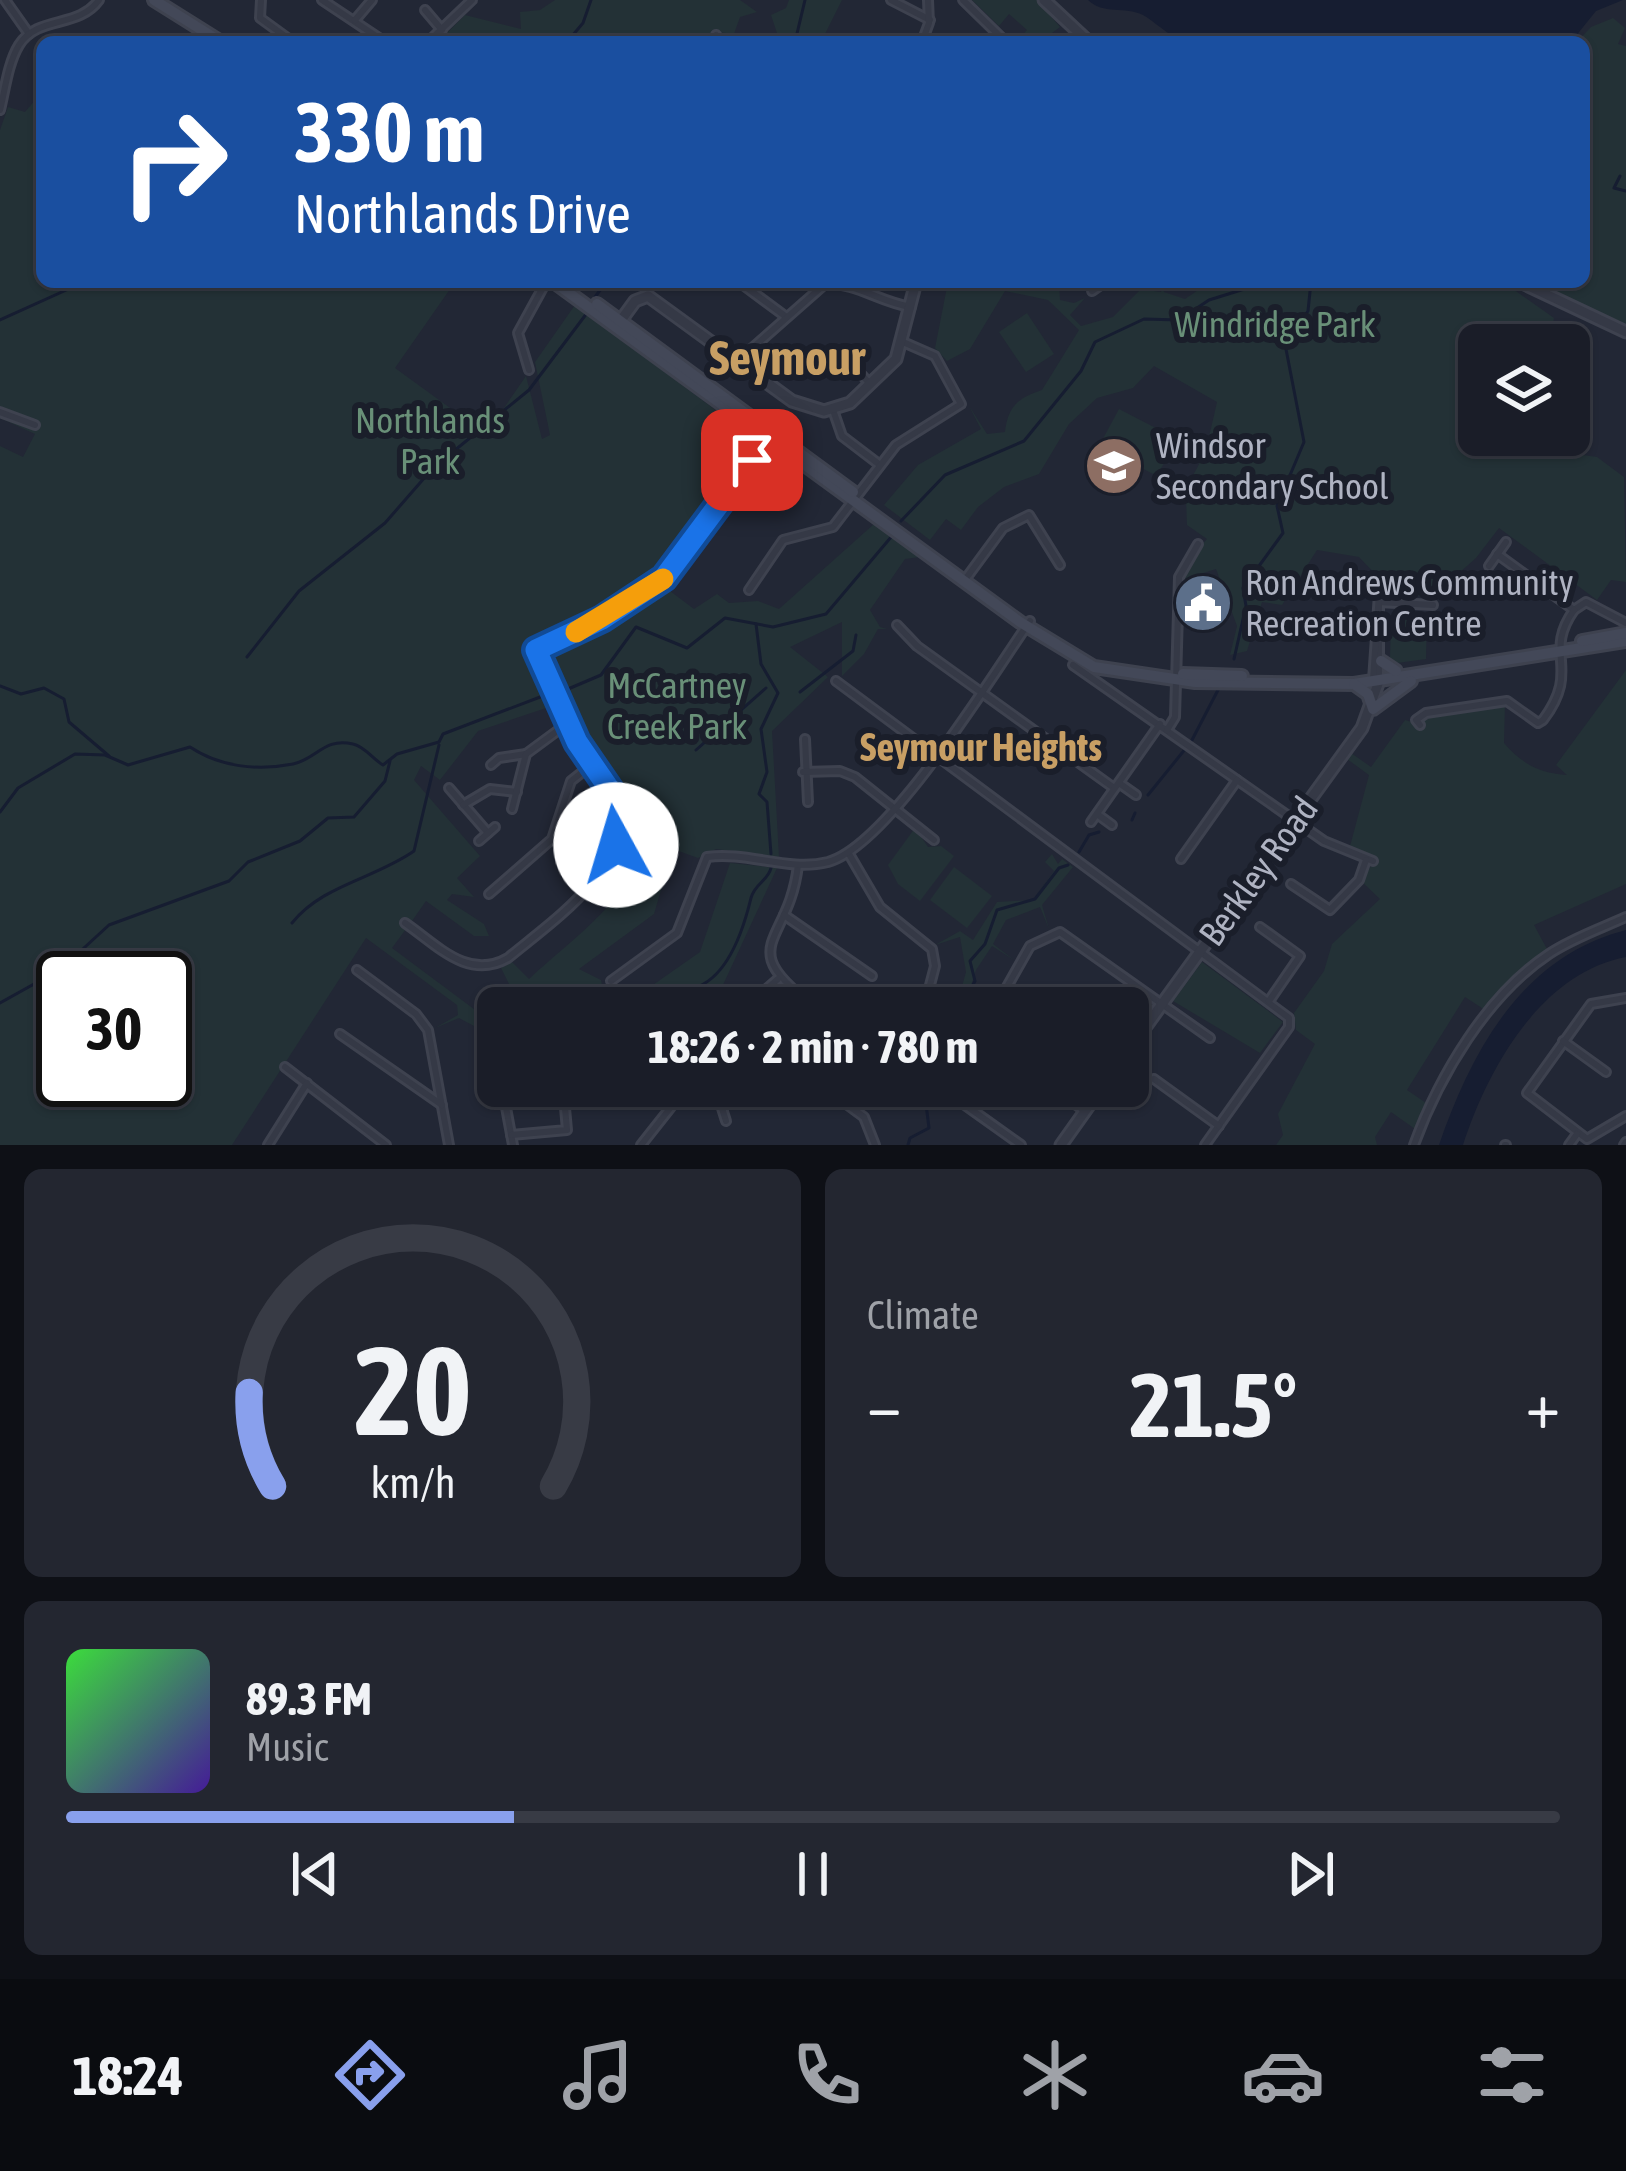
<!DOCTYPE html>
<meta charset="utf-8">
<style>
body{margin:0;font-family:"Asap Condensed",sans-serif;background:#232630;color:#f1f3f6;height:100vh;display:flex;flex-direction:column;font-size:45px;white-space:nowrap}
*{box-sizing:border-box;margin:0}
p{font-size:39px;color:#9fa2a8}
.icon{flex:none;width:66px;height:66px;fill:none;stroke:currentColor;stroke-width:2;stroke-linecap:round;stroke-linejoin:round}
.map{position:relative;height:1145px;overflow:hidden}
.details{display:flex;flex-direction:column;gap:24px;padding:24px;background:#0e1016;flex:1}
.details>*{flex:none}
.guide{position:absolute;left:36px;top:36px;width:1554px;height:252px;border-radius:18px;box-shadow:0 3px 9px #0004,0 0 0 3px #383b45;background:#1a4fa0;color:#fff;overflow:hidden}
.controls{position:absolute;left:1458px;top:324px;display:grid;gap:24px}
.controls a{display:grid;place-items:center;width:132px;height:132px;border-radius:18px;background:#1a1d28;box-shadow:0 3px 9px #0004,0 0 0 3px #383b45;font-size:60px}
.speed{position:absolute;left:36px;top:951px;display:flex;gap:24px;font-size:60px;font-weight:700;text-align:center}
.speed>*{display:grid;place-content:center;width:156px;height:156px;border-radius:50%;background:#1a1d28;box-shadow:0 3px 9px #0004,0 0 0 3px #383b45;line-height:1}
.speed .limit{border:6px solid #111;border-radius:18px;background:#fff;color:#111}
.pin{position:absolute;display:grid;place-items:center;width:102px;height:102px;color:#fff;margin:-51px;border-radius:24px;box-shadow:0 6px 18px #0006}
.me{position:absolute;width:132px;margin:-66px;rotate:354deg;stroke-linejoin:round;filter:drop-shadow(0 0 9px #0008)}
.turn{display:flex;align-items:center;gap:42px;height:252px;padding:0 60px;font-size:54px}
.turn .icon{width:156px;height:156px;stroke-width:2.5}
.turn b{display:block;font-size:84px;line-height:102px}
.big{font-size:90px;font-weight:700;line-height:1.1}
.details .widget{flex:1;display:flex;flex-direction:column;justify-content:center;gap:18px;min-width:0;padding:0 42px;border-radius:18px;background:#232630}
.details .dial{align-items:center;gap:0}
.dial svg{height:312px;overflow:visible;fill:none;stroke:#383b45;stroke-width:7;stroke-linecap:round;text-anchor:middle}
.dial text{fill:#f1f3f6;stroke:none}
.song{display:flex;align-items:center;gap:36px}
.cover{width:144px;height:144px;border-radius:18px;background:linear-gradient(135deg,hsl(120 70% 55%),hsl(260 70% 35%))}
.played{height:12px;border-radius:6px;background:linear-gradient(90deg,#89a0ed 30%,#383b45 30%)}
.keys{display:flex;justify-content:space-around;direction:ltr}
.heat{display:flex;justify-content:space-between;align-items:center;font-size:66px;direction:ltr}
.details .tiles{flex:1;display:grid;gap:24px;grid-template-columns:1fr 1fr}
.widget:last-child{grid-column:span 2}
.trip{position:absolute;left:477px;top:987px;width:672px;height:120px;border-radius:18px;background:#1a1d28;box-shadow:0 3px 9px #0004,0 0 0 3px #383b45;font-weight:700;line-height:120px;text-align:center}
.menu{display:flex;height:192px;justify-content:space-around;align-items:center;background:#0a0c10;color:#9fa2a8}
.menu .icon{width:84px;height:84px}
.menu .selected{color:#89a0ed}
.menu b{font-size:54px;color:#f1f3f6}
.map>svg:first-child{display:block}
</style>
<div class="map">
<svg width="1626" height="1145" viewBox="0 0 1626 1145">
<rect width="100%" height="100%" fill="#222735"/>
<!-- green -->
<g fill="#233136" fill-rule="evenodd">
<path d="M555 0H740L757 12 740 17 734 34 717 32 714 42H438L465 15 521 29 520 12 540 10Z"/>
<path d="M789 0H842L821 42H780L771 15 786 8Z"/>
<path d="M972 0H1037L1060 27 1040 42H1016L1027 30 1009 14 999 26Z"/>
<path d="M1613 18 1625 28 1618 44 1626 46V324L1531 282H1584V42H1577L1591 27Z"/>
<path d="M42 92V282H455L395 368 486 434 526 376 542 439 550 435 535 362 575 305 749 435 740 447 742 455 662 573 526 649 555 705 478 731 440 780 421 766 414 780 480 856 457 878 474 897 452 894 447 900 484 924 489 936H474L426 901 412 921 400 922 406 929 392 948 490 1021 487 1033 459 1018 435 1028 458 1015 457 1005 366 938 232 1145H0V446L23 457 35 434 0 418V130L8 107 25 112ZM63 978H165V1080H63Z"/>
<path d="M948 282H1059L1060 300 1074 303 1085 298 1070 315 1081 326 1113 317 1141 289 1161 292 1162 282 1164 292 1185 299 1210 282H1503L1554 318 1550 342 1557 345H1479V435H1544L1569 453 1597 457 1624 477 1626 582 1611 580 1597 600 1499 528 1476 558 1433 596H1396L1359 557 1317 550 1282 605 1262 602 1247 651 1230 655 1237 626 1216 569 1185 579 1186 562 1207 539 1187 525 1186 500 1177 495C1204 469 1209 437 1217 402L1154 366 1133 388 1097 398 1069 424 1039 474 1004 487 978 507 961 530 946 519 930 540 884 505 918 465 981 429 969 406 987 434 1005 432C1008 406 1018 398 1042 390L1079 330 1048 300 1005 291 970 349 947 361 935 348Z"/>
<path d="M1027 313 1054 354 1026 372 999 332Z"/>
<path d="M1119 409 1177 439 1157 476 1099 446Z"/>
<path d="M874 524 920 557 905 559 870 610 880 627 887 629H878L864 654 842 676V622L790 647 828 677 772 731 779 857 716 849 698 858 673 849 654 914 579 969 601 980 607 1008H575L559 1001 513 1008 517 1000 501 968 512 962 529 979C580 932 632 900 648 830 620 806 551 690 545 650L662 585 694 609 717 594 729 603 758 601 779 609Z"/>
<path d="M1401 609 1427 614 1426 659 1397 663 1390 659 1391 619Z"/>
<path d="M1626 649V884L1534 925 1547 949 1506 983 1485 1010 1465 997 1407 1090 1426 1103 1415 1129 1391 1112 1375 1137 1377 1145H1276L1283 1135 1278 1114 1315 1044 1296 1030 1294 1013 1324 971 1332 944 1380 899 1361 881 1373 863 1349 850 1369 775 1347 759 1351 753 1371 767 1405 720 1418 724 1426 715 1505 704 1504 743C1522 764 1539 773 1567 775L1556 765 1626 670Z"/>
<path d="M915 828 928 847 941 846 954 856 920 901 898 884 888 865Z"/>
<path d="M1052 854 1058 864 1062 859 1073 867 1042 905 1049 929 1040 907 1006 920 993 944 1014 960 992 946 976 970 964 1008H956L966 972 960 937 935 945 960 931 973 940 997 902 1033 900 1054 871 1045 862Z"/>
<path d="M730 863 777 868 722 987 649 1008H620L700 952Z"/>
<path d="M954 867 992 896 967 928 930 900Z"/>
<path d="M1202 962 1283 1022 1260 1053 1173 1001Z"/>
</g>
<!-- water -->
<g fill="#161d31">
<path d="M1088 0H1623L1596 11 1571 42H1182C1169 35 1152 20 1143 15 1125 6 1103 15 1088 0Z"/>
<path d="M1626 930V957C1541 973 1488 1068 1463 1145H1439C1470 1055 1520 957 1626 930Z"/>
</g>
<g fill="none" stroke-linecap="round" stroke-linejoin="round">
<!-- stream -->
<g stroke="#161d31" stroke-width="3">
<path d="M491 42H512"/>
<path d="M567 42 583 23 591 0"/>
<path d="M795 42 805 0"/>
<path d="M1620 176 1614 188 1626 191"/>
<path d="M122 282H128"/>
<path d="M595 297 606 282"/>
<path d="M0 320 84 282"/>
<path d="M901 521 945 475 1024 441 1081 371 1095 342 1144 319 1179 320 1209 300 1267 282"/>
<path d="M756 624 761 664 778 693 761 729 767 772 759 794 767 802 771 854"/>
<path d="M247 657 299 591 385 523 433 468 529 390 587 313"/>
<path d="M1234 659 1246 606 1243 588 1283 533 1277 506 1304 442 1285 344 1308 311 1311 282"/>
<path d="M0 686 21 694 44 688 64 699 69 722 109 756"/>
<path d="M561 692 601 675 636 627 687 648 725 618 773 627 826 614 892 536"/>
<path d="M800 692 853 651 856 635"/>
<path d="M1192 740 1218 690"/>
<path d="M696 750 766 688"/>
<path d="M1148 795 1186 748"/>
<path d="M0 812 18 788 75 754 105 755 128 765 190 747C220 767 257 771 293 764 317 759 324 737 353 744 364 746 373 759 383 765L397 754 439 742 443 734 548 694"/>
<path d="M1132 820 1135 813"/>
<path d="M1079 852 1089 835 1099 832"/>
<path d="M292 923C322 885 374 879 414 851L439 745"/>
<path d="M0 1003 61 969 109 925 229 881 248 862 300 841 328 818 354 817 385 781 390 761"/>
<path d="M644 1008C661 996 675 993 694 988 728 978 744 927 751 898 755 883 768 881 771 868"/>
<path d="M960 1008 975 981 970 961 985 944 997 910 1035 899 1059 868 1068 865"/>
<path d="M908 1145 910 1138 929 1128 926 1104 946 1094 947 1086"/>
</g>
<!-- minor casing -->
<g stroke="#3e424f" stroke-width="12">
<g id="minor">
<path d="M5 0 29 34"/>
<path d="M261 0 260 18 293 42"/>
<path d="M322 0 385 42"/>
<path d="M891 0 930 20"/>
<path d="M963 0 1006 42"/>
<path d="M425 10 442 30"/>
<path d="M355 20 372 0"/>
<path d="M716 35 721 42"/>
<path d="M428 42 472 0"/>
<path d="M731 42 733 41"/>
<path d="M922 42 929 23 928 0"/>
<path d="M0 110C5 90 8 63 19 45 38 15 78 29 99 0"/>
<path d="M739 282 785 316"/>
<path d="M1092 291 1105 282"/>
<path d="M840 351 870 384"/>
<path d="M740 359 825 284C856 282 879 302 911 307"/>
<path d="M529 370 518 333 546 282"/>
<path d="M833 410 842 436 880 465"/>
<path d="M0 412 35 425"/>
<path d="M1497 554 1574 610 1586 602 1626 623"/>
<path d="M1489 566 1506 542"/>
<path d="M964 581 1003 528 1029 515 1060 565"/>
<path d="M749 590 783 540 833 527 896 445 961 404 935 356 903 342"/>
<path d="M1379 602V681"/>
<path d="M1379 602 1433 605"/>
<path d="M897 625 917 646 1114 788"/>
<path d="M1073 665 1324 841 1373 861"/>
<path d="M1373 680 1379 594"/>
<path d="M836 681 1289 1018V1027L1205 1145"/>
<path d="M1420 725 1416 720 1426 713 1507 701 1538 723 1543 720C1582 668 1542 655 1574 610"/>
<path d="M1167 730 1175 717 1179 577 1198 544"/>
<path d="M805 739 808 802"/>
<path d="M491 765 499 758 526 754"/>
<path d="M803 772 840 771 855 777 934 840"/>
<path d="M1119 783 1136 795"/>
<path d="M449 788 488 833"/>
<path d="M463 805 490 789 517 792"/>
<path d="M512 809 526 754 568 723"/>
<path d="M1097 814 1112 825"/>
<path d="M1091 822 1160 724"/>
<path d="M479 841 495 827"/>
<path d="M849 854 880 907 932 949 935 966 924 1008"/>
<path d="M1181 859 1237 780"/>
<path d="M798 865C789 946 731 944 816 1008"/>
<path d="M1291 884 1330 910 1359 880 1366 860"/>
<path d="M489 894 552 839 571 781 590 766"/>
<path d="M784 915 872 976"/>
<path d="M405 923C437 945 468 981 508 958 555 919 625 873 621 806L577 743 536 650 602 619 664 578 740 470 773 442"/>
<path d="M1260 927 1300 956 1269 1001"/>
<path d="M357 970 416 1014 428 1030 449 1145"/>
<path d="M611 981 677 933 707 857C747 851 788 872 828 862 889 845 991 677 1030 621"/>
<path d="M1626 998 1591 1004 1527 1093 1587 1139 1626 1116"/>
<path d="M745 1008 778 979"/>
<path d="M995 1008 1030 946 1060 932 1210 1038"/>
<path d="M496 1028 498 1063"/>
<path d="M340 1034 442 1105"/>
<path d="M1563 1041 1606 1072"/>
<path d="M285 1067 386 1145"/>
<path d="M1154 1079 1219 1126"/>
<path d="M502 1086 513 1145"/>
<path d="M715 1086 726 1121"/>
<path d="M822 1086 864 1117 875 1145"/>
<path d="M1050 1086 1085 1111"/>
<path d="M564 1091 593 1086"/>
<path d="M965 1105 1021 1145"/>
<path d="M511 1135 567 1130 563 1086"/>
<path d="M268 1145 307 1083"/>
<path d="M641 1145 675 1102 705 1086"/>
<path d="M1414 1145C1439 1076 1487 995 1549 954 1573 938 1600 929 1626 917"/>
<path d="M1505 1145H1506"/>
<path d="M1569 1145 1577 1134"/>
<path d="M1624 1145 1626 1142"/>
</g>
</g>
<!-- tertiary casing -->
<g stroke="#3e424f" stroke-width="15">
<g id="tertiary">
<path d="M1044 0 1089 42"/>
<path d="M1520 282 1626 332"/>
<path d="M619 323 635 301 648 296 792 401 824 411 850 403 896 359 916 282"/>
<path d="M1128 1051 1362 728 1379 681"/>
<path d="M1061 1145 1103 1086"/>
</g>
</g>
<!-- secondary casing -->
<g stroke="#3e424f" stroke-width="16">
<g id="secondary">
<path d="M154 0 221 42"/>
<path d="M554 282 1020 622 1094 667 1195 682 1354 684 1626 641"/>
<path d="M597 304 853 492"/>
<path d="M763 455 790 458"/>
<path d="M1582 641 1626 633"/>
<path d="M1381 661 1396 671"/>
<path d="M1183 674 1242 676"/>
<path d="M1354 684 1368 694 1373 709 1411 681"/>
</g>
</g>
<!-- minor -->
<use href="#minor" stroke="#353946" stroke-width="6"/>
<!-- tertiary -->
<use href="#tertiary" stroke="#353946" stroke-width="9"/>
<!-- secondary -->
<use href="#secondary" stroke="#434858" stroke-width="10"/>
</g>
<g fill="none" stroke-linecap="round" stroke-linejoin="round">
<!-- route casing -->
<g stroke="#114b97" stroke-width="30">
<path id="route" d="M616 845 621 806 577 742 536 650 602 619 664 578 752 460"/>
</g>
<!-- route -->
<use href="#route" stroke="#1a73e8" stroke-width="21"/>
<!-- slow -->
<path stroke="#f59e0b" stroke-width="21" d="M576 632 663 579"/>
</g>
<!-- icons -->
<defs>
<g id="school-disc" transform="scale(3)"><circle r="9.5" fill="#8d6e63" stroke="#1a1e2a"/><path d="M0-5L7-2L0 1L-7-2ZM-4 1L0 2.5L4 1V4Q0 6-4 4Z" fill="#fff"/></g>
<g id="civic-disc" transform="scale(3)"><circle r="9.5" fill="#5c6f8a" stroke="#1a1e2a"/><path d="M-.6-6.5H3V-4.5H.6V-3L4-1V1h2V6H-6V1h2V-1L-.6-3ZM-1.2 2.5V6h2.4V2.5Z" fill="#fff"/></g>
</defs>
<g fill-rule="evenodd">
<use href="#school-disc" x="1114" y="466"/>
<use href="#civic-disc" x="1203" y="603"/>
</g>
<g text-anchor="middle" stroke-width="12" stroke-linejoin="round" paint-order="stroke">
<!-- park labels -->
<g font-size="36" fill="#699078" stroke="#1a1e2a">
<text x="1275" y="337">Windridge Park</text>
<text x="430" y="433">Northlands<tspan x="430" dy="41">Park</tspan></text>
<text x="677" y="698">McCartney<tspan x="677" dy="41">Creek Park</tspan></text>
</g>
<!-- poi labels -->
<g font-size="36" fill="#afb3c2" stroke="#1a1e2a" text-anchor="start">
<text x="1156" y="458">Windsor<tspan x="1156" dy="41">Secondary School</tspan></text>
<text x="1245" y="595">Ron Andrews Community<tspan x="1245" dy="41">Recreation Centre</tspan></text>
</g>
<!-- street labels -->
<g font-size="36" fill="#afb3c2" stroke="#1a1e2a">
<text transform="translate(1258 871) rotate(-54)" y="13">Berkley Road</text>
</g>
<!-- neighbourhood labels -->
<g font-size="39" font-weight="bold" fill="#c89f64" stroke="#1a1e2a">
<text x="981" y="761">Seymour Heights</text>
</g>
<!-- district labels -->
<g font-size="48" font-weight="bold" fill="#c89f64" stroke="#1a1e2a">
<text x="787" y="375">Seymour</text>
</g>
</g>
</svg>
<div class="controls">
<a><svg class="icon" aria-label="layers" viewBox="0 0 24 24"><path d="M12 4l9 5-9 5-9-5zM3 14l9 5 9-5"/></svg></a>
</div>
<div class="speed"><div class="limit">30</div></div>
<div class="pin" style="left:752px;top:460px;background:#d93025"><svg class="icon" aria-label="arrive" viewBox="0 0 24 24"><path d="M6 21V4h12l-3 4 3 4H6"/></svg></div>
<svg class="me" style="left:616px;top:845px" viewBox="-20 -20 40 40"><circle r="19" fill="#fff"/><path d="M0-13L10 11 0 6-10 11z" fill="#1a73e8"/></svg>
<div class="trip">18:26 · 2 min · 780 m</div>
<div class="guide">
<div class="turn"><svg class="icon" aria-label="right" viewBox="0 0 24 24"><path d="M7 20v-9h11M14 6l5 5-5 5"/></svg><div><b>330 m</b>Northlands Drive</div></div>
</div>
</div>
<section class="details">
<div class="tiles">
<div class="widget dial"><svg viewBox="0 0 100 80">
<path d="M14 69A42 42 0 1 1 86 69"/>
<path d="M14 69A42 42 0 0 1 8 45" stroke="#89a0ed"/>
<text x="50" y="56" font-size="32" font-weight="700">20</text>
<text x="50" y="72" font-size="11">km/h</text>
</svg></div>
<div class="widget"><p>Climate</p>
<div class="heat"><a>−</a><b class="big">21.5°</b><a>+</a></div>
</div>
<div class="widget">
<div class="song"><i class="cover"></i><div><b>89.3 FM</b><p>Music</p></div></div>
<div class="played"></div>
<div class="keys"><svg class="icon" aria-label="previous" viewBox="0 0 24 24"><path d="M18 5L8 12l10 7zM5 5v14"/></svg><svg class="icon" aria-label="pause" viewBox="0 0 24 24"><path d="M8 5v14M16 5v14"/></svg><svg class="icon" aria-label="next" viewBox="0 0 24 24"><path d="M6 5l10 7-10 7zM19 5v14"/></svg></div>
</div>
</div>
</section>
<nav class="menu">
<b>18:24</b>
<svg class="icon selected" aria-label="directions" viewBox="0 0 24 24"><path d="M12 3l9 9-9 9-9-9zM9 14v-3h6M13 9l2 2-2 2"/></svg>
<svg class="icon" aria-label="music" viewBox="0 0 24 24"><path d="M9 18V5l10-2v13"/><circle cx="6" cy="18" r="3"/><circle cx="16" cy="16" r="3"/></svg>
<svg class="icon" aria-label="phone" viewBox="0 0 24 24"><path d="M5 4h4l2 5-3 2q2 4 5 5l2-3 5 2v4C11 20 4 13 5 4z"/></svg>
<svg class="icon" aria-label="climate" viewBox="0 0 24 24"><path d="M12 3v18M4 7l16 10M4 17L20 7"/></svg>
<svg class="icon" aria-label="car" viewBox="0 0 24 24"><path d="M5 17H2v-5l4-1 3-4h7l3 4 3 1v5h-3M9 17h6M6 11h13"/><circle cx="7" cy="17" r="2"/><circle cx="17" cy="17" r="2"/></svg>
<svg class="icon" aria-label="filters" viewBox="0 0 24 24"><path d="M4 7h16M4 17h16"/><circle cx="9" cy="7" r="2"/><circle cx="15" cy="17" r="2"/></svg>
</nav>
